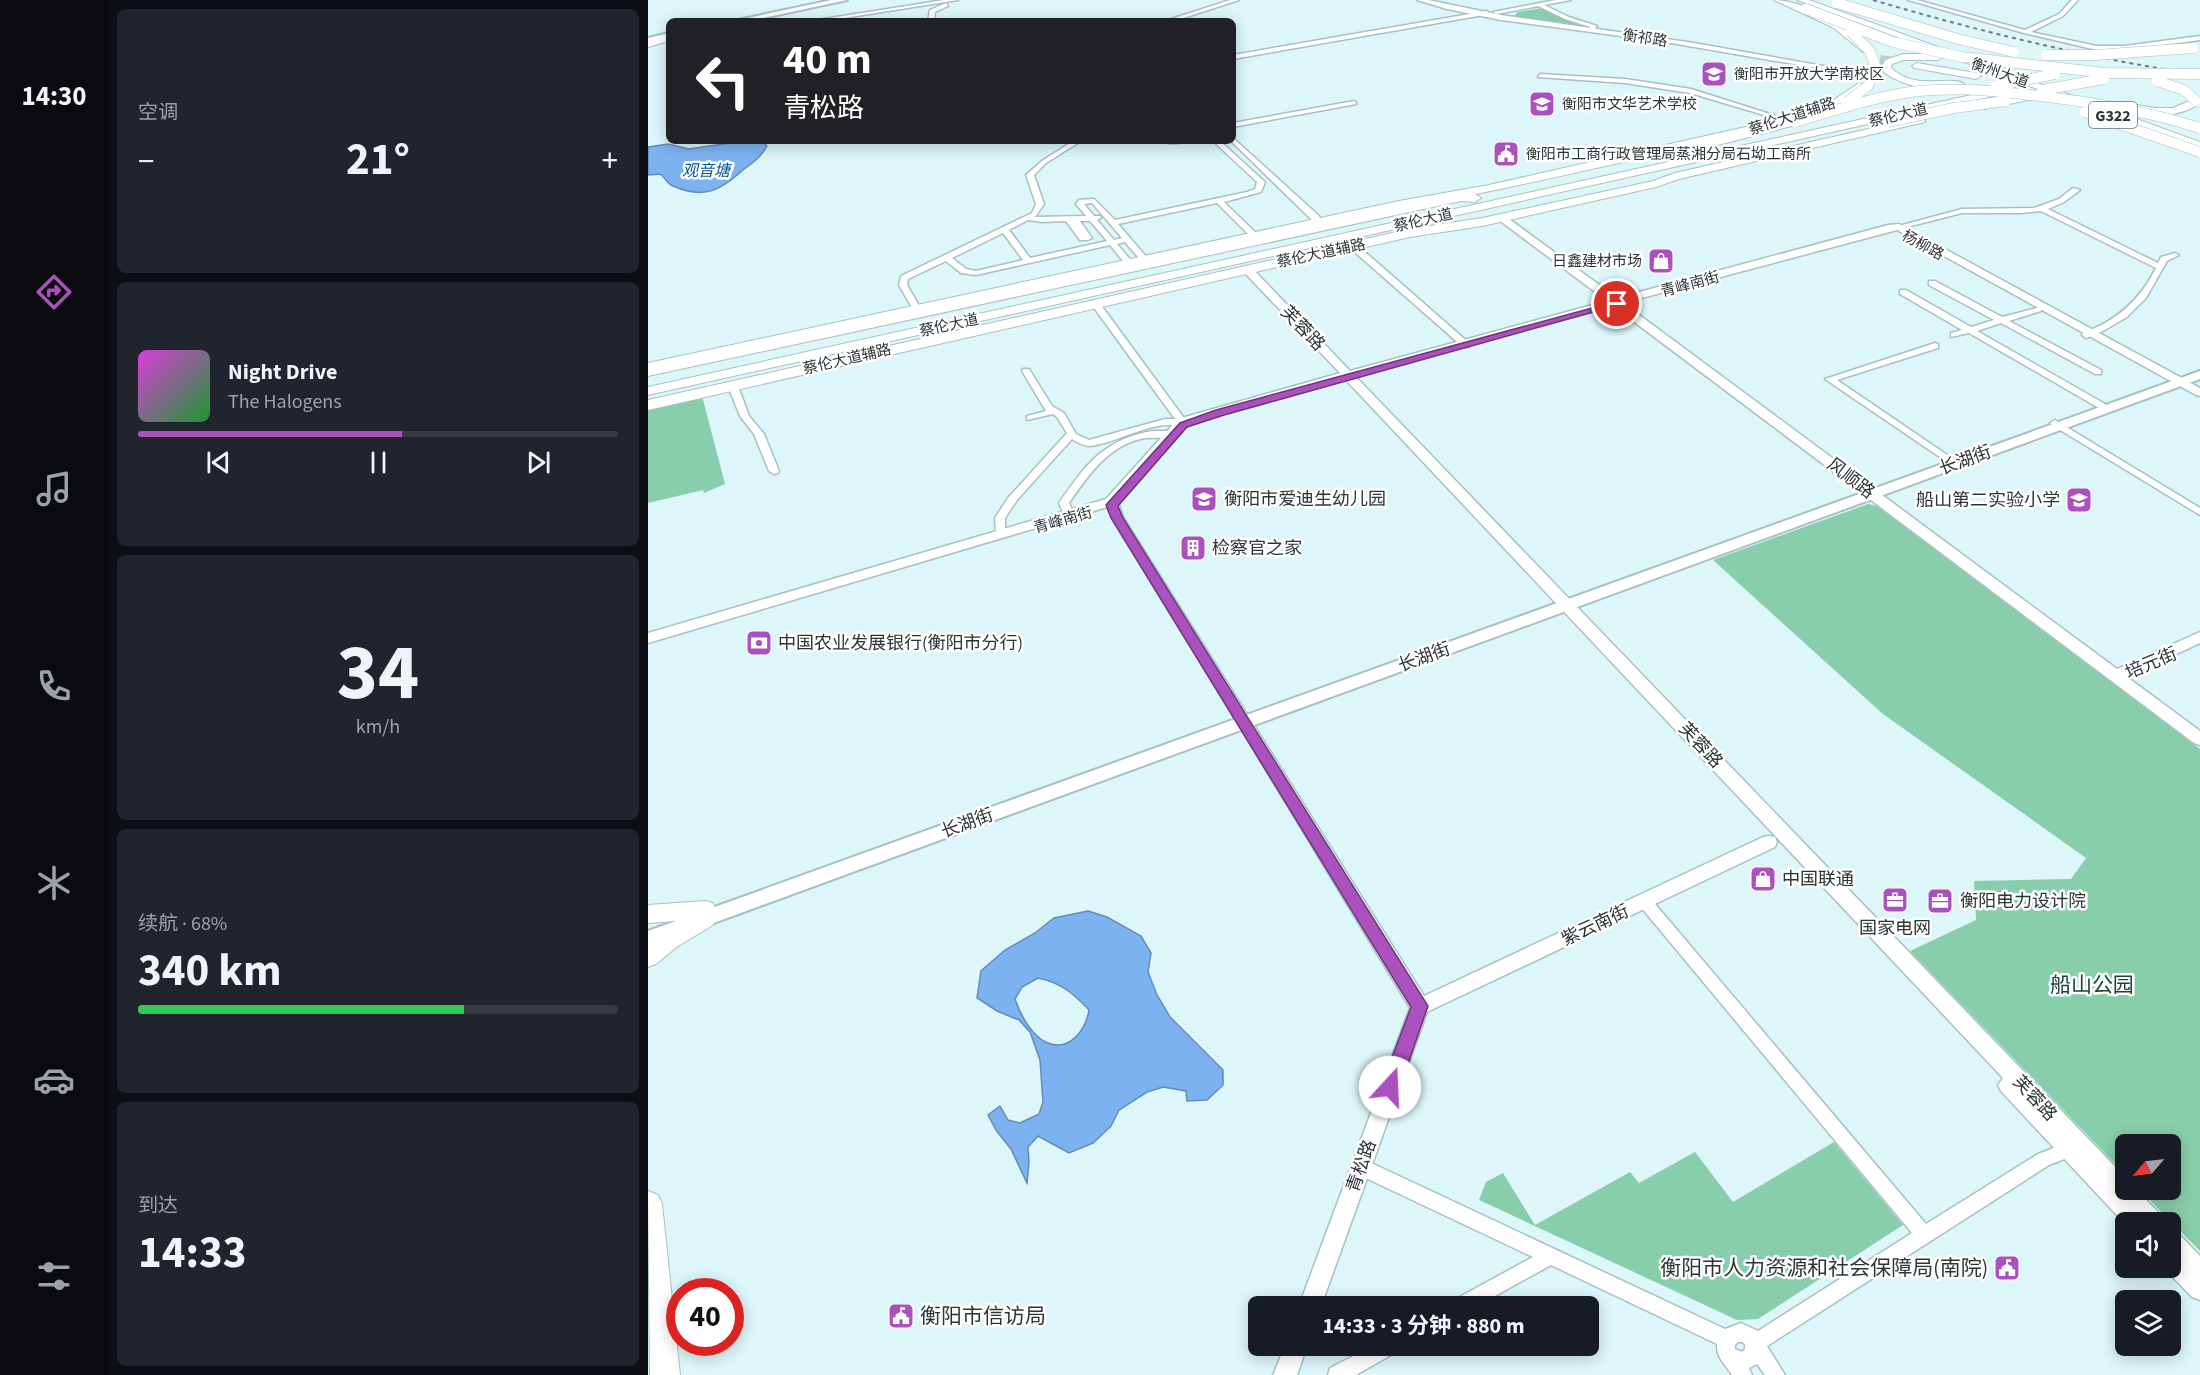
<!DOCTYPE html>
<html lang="zh">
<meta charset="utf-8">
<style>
body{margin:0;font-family:"Source Sans 3","Noto Sans SC",sans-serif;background:#20242c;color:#f1f3f6;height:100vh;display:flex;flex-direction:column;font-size:22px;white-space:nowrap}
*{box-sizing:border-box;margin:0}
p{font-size:20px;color:#9ea1a6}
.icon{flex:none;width:33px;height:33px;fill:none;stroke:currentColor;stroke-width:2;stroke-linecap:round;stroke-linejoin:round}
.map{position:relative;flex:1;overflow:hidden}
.side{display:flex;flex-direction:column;gap:9px;padding:9px;background:#0d0f14;width:540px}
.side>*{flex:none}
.banner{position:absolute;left:18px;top:18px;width:570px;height:126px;border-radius:9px;box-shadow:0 3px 15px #0003;background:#202124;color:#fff;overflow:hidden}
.needle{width:39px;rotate:242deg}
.fabs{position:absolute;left:1467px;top:1134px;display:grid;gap:12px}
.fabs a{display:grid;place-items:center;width:66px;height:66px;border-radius:9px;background:#171b24;box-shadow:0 3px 15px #0003;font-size:30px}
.speed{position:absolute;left:18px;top:1278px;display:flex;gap:12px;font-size:30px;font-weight:700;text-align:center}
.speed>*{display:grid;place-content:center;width:78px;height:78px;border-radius:50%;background:#171b24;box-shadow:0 3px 15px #0003;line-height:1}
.speed .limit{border:9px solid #d22;background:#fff;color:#111}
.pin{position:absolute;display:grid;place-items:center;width:51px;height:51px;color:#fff;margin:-26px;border:3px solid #fff;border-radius:50%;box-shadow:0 2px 6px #0007}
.me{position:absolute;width:66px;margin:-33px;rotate:20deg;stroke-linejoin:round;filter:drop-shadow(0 0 4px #0008)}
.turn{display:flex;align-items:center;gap:21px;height:126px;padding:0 18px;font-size:27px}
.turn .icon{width:78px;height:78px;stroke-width:2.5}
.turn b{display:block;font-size:42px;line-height:51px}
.big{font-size:45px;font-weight:700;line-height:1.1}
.side .widget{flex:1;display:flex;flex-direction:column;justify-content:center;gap:9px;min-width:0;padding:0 21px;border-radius:9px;background:#20242c}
.side .dial{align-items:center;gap:0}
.dial b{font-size:78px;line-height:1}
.song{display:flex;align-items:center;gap:18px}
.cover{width:72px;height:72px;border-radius:9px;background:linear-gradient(135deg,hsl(300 70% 55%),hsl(130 70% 35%))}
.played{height:6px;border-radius:3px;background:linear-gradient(90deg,#ab51bd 55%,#363941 55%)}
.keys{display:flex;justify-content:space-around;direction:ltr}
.heat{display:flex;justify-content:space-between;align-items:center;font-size:33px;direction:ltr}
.charge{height:9px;border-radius:4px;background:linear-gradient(90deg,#34c759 68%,#363941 0)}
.trip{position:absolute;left:600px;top:1296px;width:351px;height:60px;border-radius:9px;background:#171b24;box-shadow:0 3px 15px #0003;font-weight:700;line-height:60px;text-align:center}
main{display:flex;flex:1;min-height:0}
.tabs{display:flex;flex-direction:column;width:108px;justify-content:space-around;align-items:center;background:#090b0e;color:#9ea1a6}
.tabs .icon{width:42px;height:42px}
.tabs .current{color:#ab51bd}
.tabs b{font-size:27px;color:#f1f3f6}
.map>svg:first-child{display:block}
</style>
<main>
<nav class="tabs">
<b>14:30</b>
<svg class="icon current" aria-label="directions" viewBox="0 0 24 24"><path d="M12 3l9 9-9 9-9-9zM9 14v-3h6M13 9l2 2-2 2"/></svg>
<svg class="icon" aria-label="music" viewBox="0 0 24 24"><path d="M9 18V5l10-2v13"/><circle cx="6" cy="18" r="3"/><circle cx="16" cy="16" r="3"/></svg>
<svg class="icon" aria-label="phone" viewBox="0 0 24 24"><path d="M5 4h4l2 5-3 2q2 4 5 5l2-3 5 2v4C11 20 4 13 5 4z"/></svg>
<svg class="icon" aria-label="climate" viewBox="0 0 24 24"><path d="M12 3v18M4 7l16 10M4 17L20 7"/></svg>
<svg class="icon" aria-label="car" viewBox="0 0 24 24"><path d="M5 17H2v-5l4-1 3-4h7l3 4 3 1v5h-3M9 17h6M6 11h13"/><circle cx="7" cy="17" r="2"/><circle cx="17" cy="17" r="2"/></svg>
<svg class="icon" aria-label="filters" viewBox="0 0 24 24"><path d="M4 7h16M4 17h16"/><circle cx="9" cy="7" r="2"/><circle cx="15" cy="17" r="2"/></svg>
</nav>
<section class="side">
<div class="widget"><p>空调</p>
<div class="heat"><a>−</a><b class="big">21°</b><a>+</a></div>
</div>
<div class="widget">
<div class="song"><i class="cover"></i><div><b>Night Drive</b><p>The Halogens</p></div></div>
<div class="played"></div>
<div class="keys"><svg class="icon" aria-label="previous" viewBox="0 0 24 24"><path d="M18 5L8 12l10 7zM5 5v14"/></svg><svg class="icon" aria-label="pause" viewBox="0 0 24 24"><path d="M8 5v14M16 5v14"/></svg><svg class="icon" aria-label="next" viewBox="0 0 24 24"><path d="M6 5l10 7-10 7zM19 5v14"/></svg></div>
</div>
<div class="widget dial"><b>34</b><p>km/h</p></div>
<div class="widget"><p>续航 · 68%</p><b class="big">340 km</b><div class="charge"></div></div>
<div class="widget"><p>到达</p><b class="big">14:33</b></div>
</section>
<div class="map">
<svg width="1552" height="1375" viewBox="0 0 1552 1375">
<rect width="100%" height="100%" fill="#dcf6fa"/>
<!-- green -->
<g fill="#88ceac">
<path d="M894 8 915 19 942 26 940 28 865 17 870 12Z"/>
<path d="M54 396 77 484 56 493 55 490 0 503V409Z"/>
<path d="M1220 504 1229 506 1552 749V1251L1492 1190H1522V1144H1478L1477 1174 1262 951 1328 920 1326 881 1423 879 1438 858 1235 714 1065 560Z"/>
<path d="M1186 1142 1255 1225 1110 1319 1089 1320 831 1200 838 1182 855 1173 887 1225 982 1172 991 1183 1047 1152 1085 1202Z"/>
</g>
<!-- water -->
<g fill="#7db2f0" stroke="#648cb8" stroke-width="1.5" fill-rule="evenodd">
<path d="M95 141 115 142 119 146C114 156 105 163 96 169 73 190 57 200 25 186 19 184 18 178 12 174L0 175V147L20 144 41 149Z"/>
<path d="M440 911 459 917 493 936 503 953 500 972 509 995 522 1017 575 1070V1085L559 1100 539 1101 538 1091 515 1087 499 1092 471 1110 463 1126 445 1143 421 1153 390 1136 380 1147 381 1163 379 1183 363 1149 348 1130 340 1115 352 1106 360 1120 372 1123 391 1114 395 1102 392 1060 382 1032 371 1020 349 1011 329 998 333 971 357 950 387 933 406 918ZM390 978C412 982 426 994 441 1010 438 1028 423 1052 400 1043 384 1037 372 1014 367 999L374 987Z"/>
</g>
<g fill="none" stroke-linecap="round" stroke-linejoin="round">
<!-- trunk-tunnel -->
<path stroke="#b9cfd3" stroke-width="10" stroke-dasharray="10 5" stroke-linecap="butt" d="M1232 60 1245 62"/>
<!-- minor casing -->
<g stroke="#a6c0c3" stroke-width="3">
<g id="minor">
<path d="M296 0H310L177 21H163Z"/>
<path d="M582 0H591L526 21H517Z"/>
<path d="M1260 0H1269L1377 30 1411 14 1424 0H1430L1415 16 1383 32 1449 46H1477L1552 36V40L1477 50H1449L1376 33Z"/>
<path d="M298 3 300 6 287 12 286 21H280L282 10Z"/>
<path d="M892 3 921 17 949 26 944 31H940L942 27 917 19 890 6Z"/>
<path d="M839 11 841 14 585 59V55Z"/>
<path d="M892 74 977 79 1043 89 1141 120 1136 121 1042 93 977 83 890 77Z"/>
<path d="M706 101 708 102V104L585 127V123Z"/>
<path d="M585 138 670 215 675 222 674 224H668L583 141H585Z"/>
<path d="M425 141H433L398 163 386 175 396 204 387 217 438 216 428 204 431 200 446 199 467 220 599 192 607 189 609 182 565 141H572L617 182 613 192 576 202 612 237 605 239 569 203 470 224 501 260 494 262 477 242 469 244 486 264 482 266H479L462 245 328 275 313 273 298 261 260 279 259 285 273 309 266 311 251 285 253 276 384 213 388 204 378 175 394 161ZM444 203 474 238 466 240 449 220 453 218 452 216H446L436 204ZM380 220 394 222 418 221 432 240H440L444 238 432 221H442L459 241 382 258 361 230ZM355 233 375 260 328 271 318 269 304 258Z"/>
<path d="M515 141H535C531 144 519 144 515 141Z"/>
<path d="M1425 188 1432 190 1416 202 1400 209 1510 263 1513 257 1527 253 1531 255 1519 261 1498 298 1479 317 1455 331 1438 338 1434 335 1435 333C1469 321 1492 300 1508 268L1393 211 1373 213H1314L1251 229 1247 227 1314 209 1386 208 1411 199Z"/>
<path d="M702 244H708L821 343V347H815L702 248Z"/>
<path d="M1281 281H1287L1354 317 1393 307V311L1361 321 1453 370V374H1447L1353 323 1329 331 1457 404V408H1451L1321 333 1303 337V333L1314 330 1252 294V290H1258L1323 327 1346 320 1281 285Z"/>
<path d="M444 301H450L541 425 536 428C510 416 469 444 441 446 435 446 429 442 424 439L369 500 357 518V534L352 537 348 536 347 518 360 498 419 433 409 417 405 414 379 420V416L398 411 374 371 375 369H381L404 406 416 413 428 434 441 440 517 419H527L444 305Z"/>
<path d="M1287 343 1290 344V348L1189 380 1305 459V463L1302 464 1177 379Z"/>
<path d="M85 383 90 386 101 416 116 434 131 471 130 473 126 474 121 471 106 434 92 416 80 386Z"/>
<path d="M1407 420 1552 508V515L1404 425 1402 423Z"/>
<path d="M504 431H523L528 434C519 440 503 436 492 439 459 447 439 477 421 503L426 514 425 516H417L411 503C438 464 455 440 504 431Z"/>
<path d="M997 896 1002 898 1278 1224 1390 1154 1421 1142 1427 1145 1429 1150 1427 1155 1401 1165 1119 1346 1137 1375H1117L1109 1364 1101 1368 1104 1375H1084C1077 1364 1068 1357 1069 1344L903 1265 829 1306H803L806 1300 885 1257 707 1173 705 1167 707 1161 713 1159 719 1161 1077 1329 1093 1323 1110 1331 1264 1233 992 906 990 902 992 898ZM1090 1342H1094L1097 1344V1349L1094 1352 1087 1349V1345Z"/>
<path d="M725 1346H751L748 1352 708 1375H680L682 1368Z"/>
</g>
</g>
<!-- tertiary casing -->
<g stroke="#a6c0c3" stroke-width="3">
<g id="tertiary">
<path d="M769 0H780L853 15 1046 43 1226 75 1222 77 1017 42 853 20 799 9Z"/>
<path d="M908 0H923L848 14 845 12Z"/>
<path d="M851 216H857L969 298 1240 225 1251 224 1552 388V396L1548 395 1249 230 975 303 1469 669 1552 632V643L1479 677 1552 731V745L1546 743 965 306 707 376 1478 1178V1190H1488L1513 1215 1515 1222H1478V1225L1353 1091 1350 1085 1355 1078 697 379 538 425 470 502 475 517 776 996 1115 837 1121 836 1127 837 1129 842 1127 847 779 1012 673 1306H651L762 1008 459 507 0 643V633L458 499 530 419 692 373 595 271V267H603L702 371 959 301 851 220Z"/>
<path d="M1522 1231 1530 1233 1552 1256V1300L1544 1297 1516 1268H1522Z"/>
<path d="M637 1346H659L649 1375H625Z"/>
</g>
</g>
<!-- secondary casing -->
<g stroke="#a6c0c3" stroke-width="4">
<g id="secondary">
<path d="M184 0H199L101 21H85Z"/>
<path d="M21 33V37L0 42V38Z"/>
<path d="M1552 371V379L0 947V931Z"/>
</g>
</g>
<!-- primary casing -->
<g stroke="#a6c0c3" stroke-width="2">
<g id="primary">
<path d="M1126 0C1157 0 1203 26 1223 50L1215 52 1186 28Z"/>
<path d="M21 35V41L0 47V41Z"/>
<path d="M1211 83 1220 85C1185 121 1066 141 1014 153 927 173 839 193 751 209L0 371V363L751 201 841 185 1102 126 1181 103Z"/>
<path d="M1381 94 1385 95V99L1337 109 1332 106Z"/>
<path d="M1273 117 1277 118V122L1031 179 1008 187 834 226 762 237 0 410V400L762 229 834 218 1005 181 1027 173Z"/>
<path d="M57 909 65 911 69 918 65 925 30 946 8 964 0 967V943L14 932Z"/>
<path d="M0 1191 10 1195 14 1204 32 1375H2Z"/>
</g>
</g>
<!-- trunk casing -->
<g stroke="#a6c0c3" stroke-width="2">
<g id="trunk">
<path d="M1149 0H1161L1552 142V149Z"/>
<path d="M1255 54H1290L1295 57 1290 60H1256L1244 64 1243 68C1269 92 1302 74 1316 84 1298 97 1248 86 1233 69L1237 60Z"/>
<path d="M1269 63 1328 73 1333 76 1328 79 1266 68 1264 66Z"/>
<path d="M1346 90 1351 93 1350 95 0 395V387Z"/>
<path d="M1548 98 1552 99V103C1534 117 1495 121 1477 107L1482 104 1507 108H1525Z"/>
<path d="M1147 119 1152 122 1151 124 1031 155 1025 152 1027 150Z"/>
<path d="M813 193 827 194 833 198 827 202 813 201 0 376V368Z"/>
<path d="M57 901 65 903 68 910 65 917 57 919 0 923V905Z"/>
</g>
</g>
<!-- minor -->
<use href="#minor" fill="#fff" fill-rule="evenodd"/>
<!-- tertiary -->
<use href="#tertiary" fill="#fff" fill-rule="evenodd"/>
<!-- secondary -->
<use href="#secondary" fill="#fff" fill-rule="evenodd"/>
<!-- primary -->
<use href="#primary" fill="#fff" fill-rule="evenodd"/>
<!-- trunk -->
<use href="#trunk" fill="#fff" fill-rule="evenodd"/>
<!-- rail -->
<path stroke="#6d7d7f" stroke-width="2" stroke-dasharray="4 4" stroke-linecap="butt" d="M1225 0C1333 32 1441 58 1552 75"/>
<!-- trunk-bridge casing -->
<g stroke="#a6c0c3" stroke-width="11" stroke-linecap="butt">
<g id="trunk-bridge">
<path d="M1189 3 1310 39 1366 52"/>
<path d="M1158 9 1245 42 1314 57 1458 73 1552 74"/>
<path d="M1398 55H1448L1545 48"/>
<path d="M1509 81 1536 90 1548 101"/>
<path d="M1348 86 1407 74"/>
<path d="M1394 90 1456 79"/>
<path d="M1199 102 1220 86 1228 68 1222 51 1203 32"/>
<path d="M1437 112 1552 152"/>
<path d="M1147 122C1185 111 1223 98 1262 92 1299 87 1336 90 1372 94 1433 100 1493 109 1552 128"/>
<path d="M1240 122 1306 108 1358 101"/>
</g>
</g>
<!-- trunk-bridge -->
<use href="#trunk-bridge" stroke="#fff" stroke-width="10"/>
</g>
<!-- route -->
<path fill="#ab51bd" stroke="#6f357b" stroke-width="1.5" d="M966 302 974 304 576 415 539 427 470 506 475 518 780 1006 752 1087 749 1092 742 1095 736 1092 733 1087 763 1007 463 518 458 505 532 423 568 410Z"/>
<!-- icons -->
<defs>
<g id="university-square" transform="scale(1.35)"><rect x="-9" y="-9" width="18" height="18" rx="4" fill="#ab51bd" stroke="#fff"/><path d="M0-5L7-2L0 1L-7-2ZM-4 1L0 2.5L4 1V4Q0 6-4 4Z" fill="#fff"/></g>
<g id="school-square" transform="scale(1.35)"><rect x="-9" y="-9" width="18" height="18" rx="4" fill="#ab51bd" stroke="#fff"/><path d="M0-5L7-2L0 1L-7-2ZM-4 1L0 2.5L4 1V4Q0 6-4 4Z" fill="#fff"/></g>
<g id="civic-square" transform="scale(1.35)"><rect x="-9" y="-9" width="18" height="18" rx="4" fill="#ab51bd" stroke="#fff"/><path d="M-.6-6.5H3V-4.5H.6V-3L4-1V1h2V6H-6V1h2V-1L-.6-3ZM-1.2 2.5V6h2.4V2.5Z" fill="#fff"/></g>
<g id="shop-square" transform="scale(1.35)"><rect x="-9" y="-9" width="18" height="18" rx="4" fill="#ab51bd" stroke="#fff"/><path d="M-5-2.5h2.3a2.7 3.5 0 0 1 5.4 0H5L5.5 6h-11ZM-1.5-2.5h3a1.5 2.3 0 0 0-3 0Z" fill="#fff"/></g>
<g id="building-square" transform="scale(1.35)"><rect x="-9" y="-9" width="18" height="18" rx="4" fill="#ab51bd" stroke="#fff"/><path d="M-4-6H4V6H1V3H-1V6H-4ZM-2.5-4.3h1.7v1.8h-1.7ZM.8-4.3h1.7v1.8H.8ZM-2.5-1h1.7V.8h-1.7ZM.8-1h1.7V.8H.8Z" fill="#fff"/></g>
<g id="bank-square" transform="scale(1.35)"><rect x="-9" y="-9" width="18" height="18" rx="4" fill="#ab51bd" stroke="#fff"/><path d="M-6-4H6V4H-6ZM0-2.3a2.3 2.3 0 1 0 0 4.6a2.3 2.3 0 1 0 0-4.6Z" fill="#fff"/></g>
<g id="office-square" transform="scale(1.35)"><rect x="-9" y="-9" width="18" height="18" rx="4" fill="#ab51bd" stroke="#fff"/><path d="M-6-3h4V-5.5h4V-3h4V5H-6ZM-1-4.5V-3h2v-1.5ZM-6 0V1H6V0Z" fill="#fff"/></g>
</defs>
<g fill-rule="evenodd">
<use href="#university-square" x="1066" y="74"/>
<use href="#school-square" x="894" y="104"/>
<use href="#civic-square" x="858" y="154"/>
<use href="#shop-square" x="1013" y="261"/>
<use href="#school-square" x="556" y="499"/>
<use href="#school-square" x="1431" y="500"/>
<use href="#building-square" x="545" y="548"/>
<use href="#bank-square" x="111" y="643"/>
<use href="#shop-square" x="1115" y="879"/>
<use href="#office-square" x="1247" y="900"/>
<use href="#office-square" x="1292" y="901"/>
<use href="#civic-square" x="1359" y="1268"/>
<use href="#civic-square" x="253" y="1316"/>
</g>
<g text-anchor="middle" stroke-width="5" stroke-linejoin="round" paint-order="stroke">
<!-- far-street labels -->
<g font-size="15" fill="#2b3536" stroke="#fff">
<text transform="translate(997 38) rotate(9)" y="5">衡祁路</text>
<text transform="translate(1352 73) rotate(20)" y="5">衡州大道</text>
<text transform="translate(1250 115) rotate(-13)" y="5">蔡伦大道</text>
<text transform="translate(1144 116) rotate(-18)" y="5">蔡伦大道辅路</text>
<text transform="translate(775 220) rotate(-13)" y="5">蔡伦大道</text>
<text transform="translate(1275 245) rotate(29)" y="5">杨柳路</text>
<text transform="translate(673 253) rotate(-12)" y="5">蔡伦大道辅路</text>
<text transform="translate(1042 284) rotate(-15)" y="5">青峰南街</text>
<text transform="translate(301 325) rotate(-12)" y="5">蔡伦大道</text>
<text transform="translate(199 359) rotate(-13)" y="5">蔡伦大道辅路</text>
<text transform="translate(415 520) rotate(-16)" y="5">青峰南街</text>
</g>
<!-- far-poi labels -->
<g font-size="15" fill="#2b3536" stroke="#fff" text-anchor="start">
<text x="1086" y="79">衡阳市开放大学南校区</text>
<text x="914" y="109">衡阳市文华艺术学校</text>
<text x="878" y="159">衡阳市工商行政管理局蒸湘分局石坳工商所</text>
<text x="994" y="266" text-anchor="end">日鑫建材市场</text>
</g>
<!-- shield labels -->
<rect fill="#fff" stroke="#6b7272" stroke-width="1.5" x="1441" y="102" width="48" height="26" rx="4.5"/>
<g font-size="16" font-weight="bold" fill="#2b3536">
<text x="1465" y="121">G322</text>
</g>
<!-- far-water labels -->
<g font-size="16" font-style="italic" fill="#00539a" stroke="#fff">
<text x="58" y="176">观音塘</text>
</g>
<!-- street labels -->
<g font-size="18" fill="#2b3536" stroke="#fff">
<text transform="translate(655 328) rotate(46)" y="6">芙蓉路</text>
<text transform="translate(1317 460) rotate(-20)" y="6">长湖街</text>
<text transform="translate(1203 478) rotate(37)" y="6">风顺路</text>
<text transform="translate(776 657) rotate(-20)" y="6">长湖街</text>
<text transform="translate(1503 663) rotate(-23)" y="6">培元街</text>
<text transform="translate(1053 745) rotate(47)" y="6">芙蓉路</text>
<text transform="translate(319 823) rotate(-20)" y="6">长湖街</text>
<text transform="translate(947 925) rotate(-25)" y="6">紫云南街</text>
<text transform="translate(1387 1098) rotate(47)" y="6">芙蓉路</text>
<text transform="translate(713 1166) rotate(-70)" y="6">青松路</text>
</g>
<!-- poi labels -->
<g font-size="18" fill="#2b3536" stroke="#fff" text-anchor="start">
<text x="576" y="505">衡阳市爱迪生幼儿园</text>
<text x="1412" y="506" text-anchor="end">船山第二实验小学</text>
<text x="564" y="554">检察官之家</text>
<text x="130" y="649">中国农业发展银行(衡阳市分行)</text>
<text x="1134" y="885">中国联通</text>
<text x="1312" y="907">衡阳电力设计院</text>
<text x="1247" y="934" text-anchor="middle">国家电网</text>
</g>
<!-- near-park labels -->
<g font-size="21" fill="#1d4433" stroke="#fff">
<text x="1444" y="992">船山公园</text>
</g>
<!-- near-poi labels -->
<g font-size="21" fill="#2b3536" stroke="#fff" text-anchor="end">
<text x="1340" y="1275">衡阳市人力资源和社会保障局(南院)</text>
<text x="272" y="1323" text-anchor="start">衡阳市信访局</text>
</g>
</g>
</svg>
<div class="fabs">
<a><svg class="needle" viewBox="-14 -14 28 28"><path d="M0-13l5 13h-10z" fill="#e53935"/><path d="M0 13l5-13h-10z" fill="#9ea1a6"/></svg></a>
<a><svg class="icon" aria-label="sound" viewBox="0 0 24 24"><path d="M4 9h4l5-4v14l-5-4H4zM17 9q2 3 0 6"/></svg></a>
<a><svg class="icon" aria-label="layers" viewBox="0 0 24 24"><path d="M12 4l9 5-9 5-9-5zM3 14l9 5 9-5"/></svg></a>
</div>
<div class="speed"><div class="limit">40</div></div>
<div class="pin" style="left:969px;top:304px;background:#d93025"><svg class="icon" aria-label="arrive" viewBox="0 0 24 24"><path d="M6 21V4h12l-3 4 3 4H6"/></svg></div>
<svg class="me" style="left:742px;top:1087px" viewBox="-20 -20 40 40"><circle r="19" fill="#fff"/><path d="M0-13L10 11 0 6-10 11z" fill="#ab51bd"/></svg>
<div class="trip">14:33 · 3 分钟 · 880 m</div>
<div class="banner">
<div class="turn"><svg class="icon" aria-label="left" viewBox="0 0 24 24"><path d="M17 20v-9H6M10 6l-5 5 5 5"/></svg><div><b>40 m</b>青松路</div></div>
</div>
</div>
</main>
